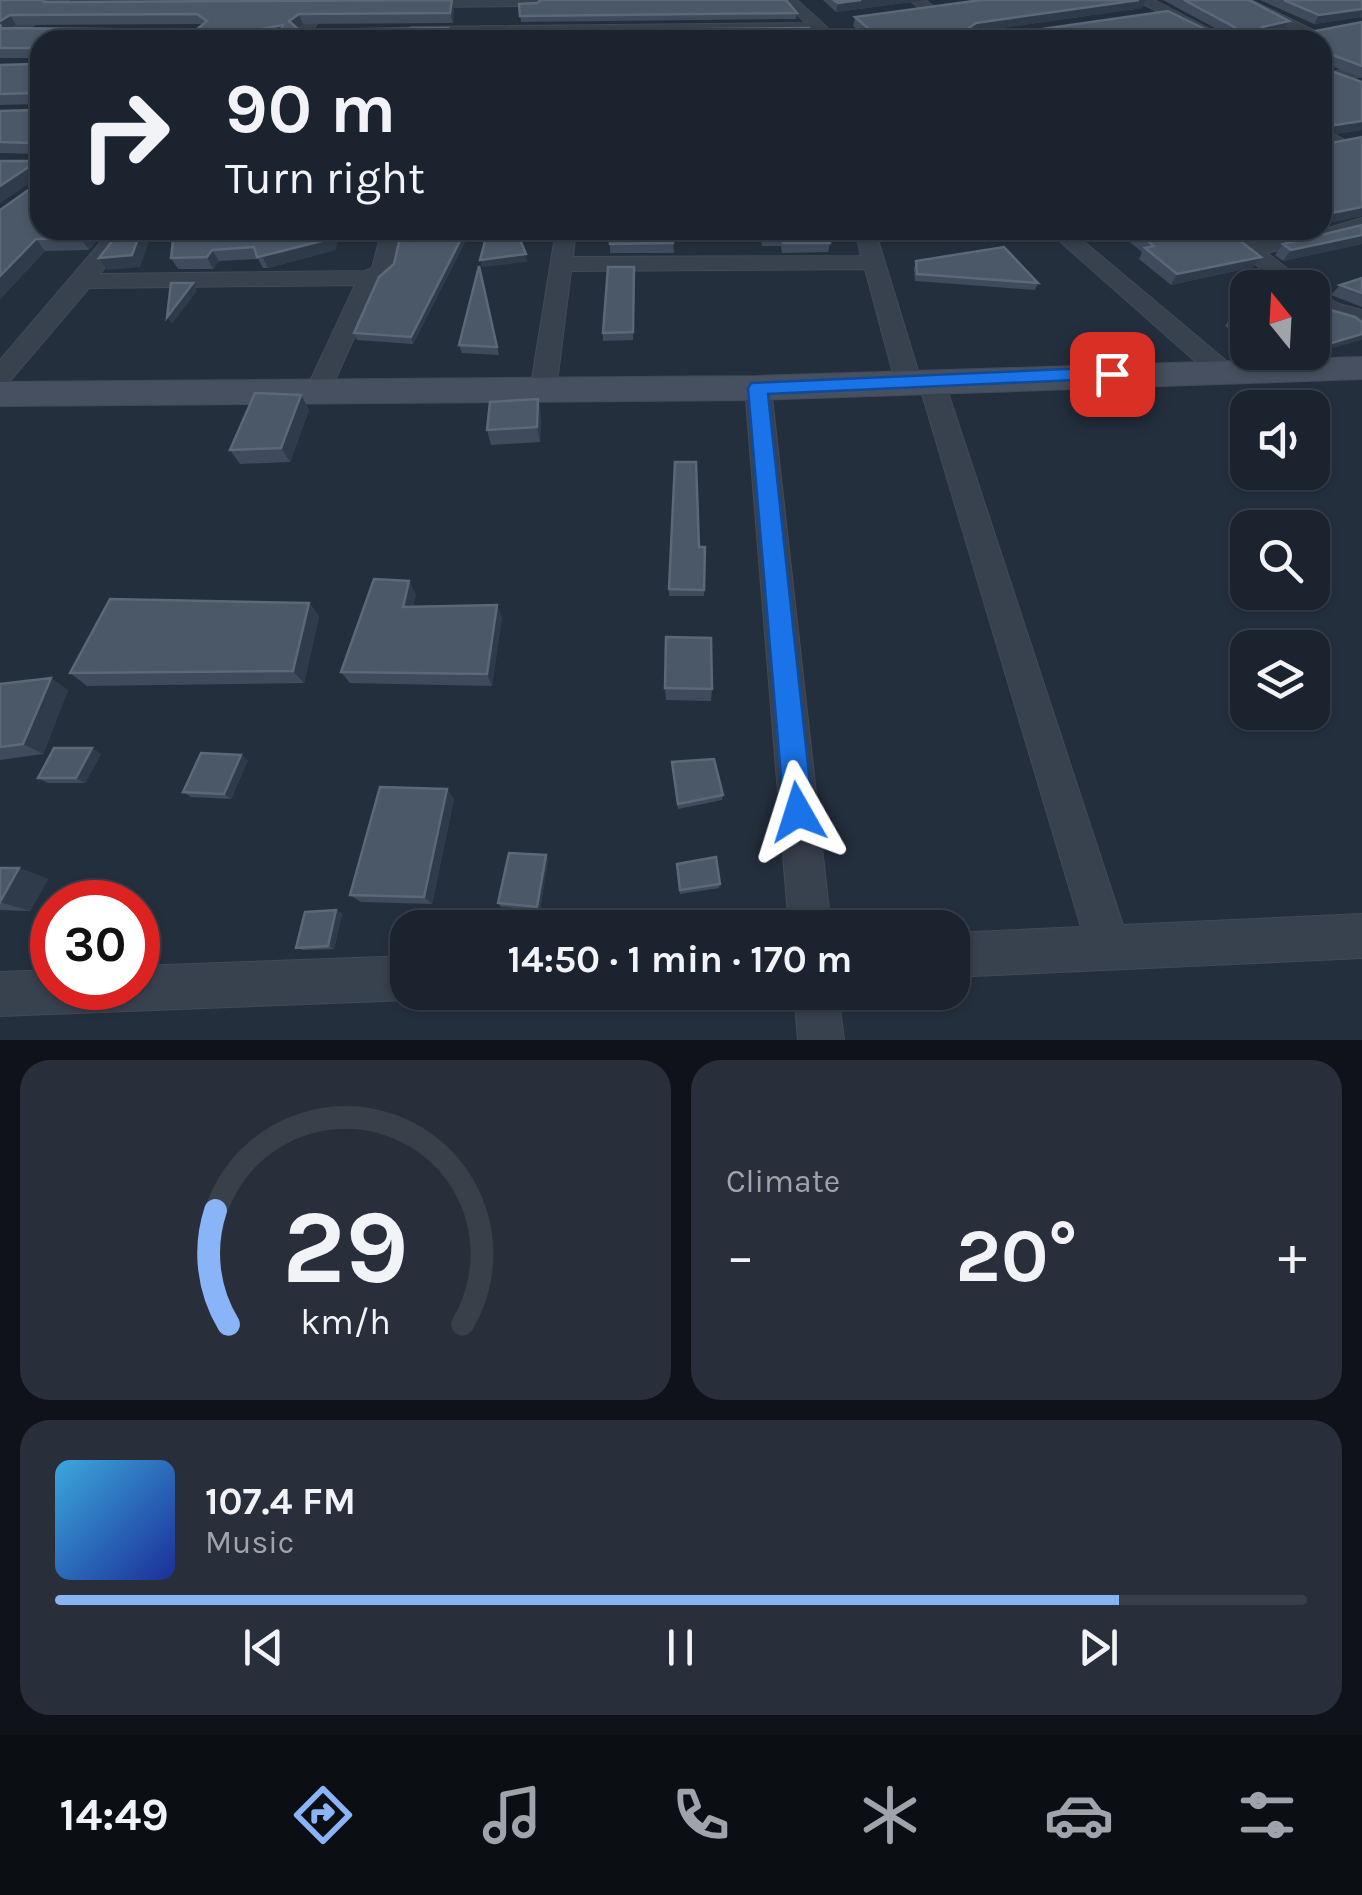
<!DOCTYPE html>
<meta charset="utf-8">
<style>
body{margin:0;font-family:Karla,sans-serif;background:#282f3a;color:#f1f3f6;height:100vh;display:flex;flex-direction:column;font-size:38px;white-space:nowrap}
*{box-sizing:border-box;margin:0}
p{font-size:32px;color:#a0a4aa}
.icon{flex:none;width:55px;height:55px;fill:none;stroke:currentColor;stroke-width:2;stroke-linecap:round;stroke-linejoin:round}
.map{position:relative;height:1040px;overflow:hidden}
.side{display:flex;flex-direction:column;gap:20px;padding:20px;background:#0f1319;flex:1}
.side>*{flex:none}
.banner{position:absolute;left:30px;top:30px;width:1302px;height:210px;border-radius:30px;box-shadow:0 2px 8px #0004,0 0 0 2px #39404a;background:#1b232e;color:#f1f3f6;overflow:hidden}
.needle{width:65px;rotate:342deg}
.tools{position:absolute;left:1230px;top:270px;display:grid;gap:20px}
.tools a{display:grid;place-items:center;width:100px;height:100px;border-radius:20px;background:#1b232e;box-shadow:0 2px 8px #0004,0 0 0 2px #39404a;font-size:50px}
.speed{position:absolute;left:30px;top:880px;display:flex;gap:20px;font-size:50px;font-weight:700;text-align:center}
.speed>*{display:grid;place-content:center;width:130px;height:130px;border-radius:50%;background:#1b232e;box-shadow:0 2px 8px #0004,0 0 0 2px #39404a;line-height:1}
.speed .limit{border:15px solid #d22;background:#fff;color:#111}
.pin{position:absolute;display:grid;place-items:center;width:85px;height:85px;color:#fff;margin:-42px;border-radius:20px;box-shadow:0 5px 15px #0006}
.me{position:absolute;width:110px;margin:-55px;rotate:354deg;stroke-linejoin:round;filter:drop-shadow(0 0 8px #0008)}
.turn{display:flex;align-items:center;gap:35px;height:210px;padding:0 30px;font-size:45px}
.turn .icon{width:130px;height:130px;stroke-width:2.5}
.turn b{display:block;font-size:70px;line-height:85px}
.big{font-size:75px;font-weight:700;line-height:1.1}
.side .widget{flex:1;display:flex;flex-direction:column;justify-content:center;gap:15px;min-width:0;padding:0 35px;border-radius:30px;background:#282f3a}
.side .dial{align-items:center;gap:0}
.dial svg{height:260px;overflow:visible;fill:none;stroke:#39404a;stroke-width:7;stroke-linecap:round;text-anchor:middle}
.dial text{fill:#f1f3f6;stroke:none}
.song{display:flex;align-items:center;gap:30px}
.cover{width:120px;height:120px;border-radius:15px;background:linear-gradient(135deg,hsl(200 70% 55%),hsl(230 70% 35%))}
.played{height:10px;border-radius:5px;background:linear-gradient(90deg,#8ab4f8 85%,#39404a 85%)}
.keys{display:flex;justify-content:space-around;direction:ltr}
.heat{display:flex;justify-content:space-between;align-items:center;font-size:55px;direction:ltr}
.side .tiles{flex:1;display:grid;gap:20px;grid-template-columns:1fr 1fr}
.widget:last-child{grid-column:span 2}
.trip{position:absolute;left:390px;top:910px;width:580px;height:100px;border-radius:30px;background:#1b232e;box-shadow:0 2px 8px #0004,0 0 0 2px #39404a;font-weight:700;line-height:100px;text-align:center}
.dock{display:flex;height:160px;justify-content:space-around;align-items:center;background:#0b0e12;color:#a0a4aa}
.dock .icon{width:70px;height:70px}
.dock .on{color:#8ab4f8}
.dock b{font-size:45px;color:#f1f3f6}
.map>svg:first-child{display:block}
</style>
<div class="map">
<svg width="1362" height="1040" viewBox="0 0 1362 1040">
<rect width="100%" height="100%" fill="#242f3e"/>
<g fill="none" stroke-linecap="round" stroke-linejoin="round">
<!-- street casing -->
<g stroke="#414a57" stroke-width="2">
<g id="street">
<path d="M53 0H69L0 49V37Z"/>
<path d="M320 0H334L305 40H290Z"/>
<path d="M408 0H541L543 2 536 6 413 7 406 3Z"/>
<path d="M782 0H797L832 32 825 36 816 31 411 35 404 31 411 27 806 23Z"/>
<path d="M909 0H925L978 40H961Z"/>
<path d="M1136 0H1154L1230 40H1211Z"/>
<path d="M1233 0H1251L1319 33 1307 36Z"/>
<path d="M1362 66V76L1322 84V74Z"/>
<path d="M1322 128 1348 142 1339 147 1322 140Z"/>
<path d="M1362 218V230L1267 253 1312 288H1286L1212 230H1236L1253 243 1322 230Z"/>
<path d="M111 230H132L100 274 365 271 372 268 382 230H402L393 271 379 282 327 398H309L305 392 355 285 89 288 9 382 0 385V360Z"/>
<path d="M556 230H576L573 257 861 256 855 230H875L920 377 931 371 944 380 1123 925 1362 914V958L952 977V933L1081 927 919 384 908 390 895 381 865 269 571 271 556 391 552 397H534L530 391Z"/>
<path d="M1047 230H1070L1230 364 1234 370 1230 376H1212Z"/>
<path d="M1312 289 1339 304 1362 310V324L1323 314 1312 307Z"/>
<path d="M758 379 767 382 771 388 831 928H789L745 388 749 382Z"/>
<path d="M408 956V992H424L408 1000 0 1016V972L52 970V988H138V966Z"/>
<path d="M794 992H838L844 1040H798Z"/>
</g>
</g>
<!-- secondary casing -->
<g stroke="#414a57" stroke-width="2">
<path id="secondary" d="M1362 357V379L758 400 0 406V382L758 376Z"/>
</g>
<!-- street -->
<use href="#street" fill="#38414e" fill-rule="evenodd"/>
<!-- secondary -->
<use href="#secondary" fill="#465061" fill-rule="evenodd"/>
</g>
<!-- wall -->
<g fill="#3f4b5c" fill-rule="evenodd">
<path d="M0 0H51L48 2 452 0 454 10 453 23 303 24 297 28 299 30 448 28 450 40H277L279 37 264 40H40V230H106L89 250 45 251 0 299 34 186 35 179 0 203V161H32L36 158V154L0 153V111L36 110V104L0 105V65L34 64 37 60V58H0ZM201 24 202 25 196 30 12 28 16 25Z"/>
<path d="M823 0H926L836 12Z"/>
<path d="M1163 0H1249L1289 21 1284 30 1265 35 1300 34 1362 22V78L1326 64V69L1362 82V130L1327 135 1326 144 1362 137V216L1322 224V40H869L853 26 855 17 1142 8 973 32 970 35 1226 34Z"/>
<path d="M1260 0H1362V19L1361 17 1314 24Z"/>
<path d="M537 3 797 13 796 19 521 22 519 4Z"/>
<path d="M1362 225V244L1283 261 1275 255 1283 244Z"/>
<path d="M174 230H342L335 250 268 268H263L258 259 219 261 213 269H178L171 258Z"/>
<path d="M610 230H826L830 243 828 252 782 253 781 246H762L761 239 673 241 674 253H610Z"/>
<path d="M1115 230H1226L1261 257 1253 267 1171 285 1139 259 1142 252Z"/>
<path d="M1241 230H1295L1254 239Z"/>
<path d="M465 231 467 238 413 344 357 340 354 333 394 264 414 241Z"/>
<path d="M916 261 1038 283 1035 290 915 281 914 269Z"/>
<path d="M479 266 499 355 462 353 459 345Z"/>
<path d="M634 267 633 340 603 341V333Z"/>
<path d="M1362 278V307L1331 295 1340 285Z"/>
<path d="M1312 295 1316 302 1327 309 1355 317 1318 352H1312Z"/>
<path d="M1248 313V343L1225 326 1230 318Z"/>
<path d="M301 395 309 410 290 462 240 464 230 450Z"/>
<path d="M538 399 541 414 540 442 491 445 487 430Z"/>
<path d="M675 462 699 547H705L704 596H669Z"/>
<path d="M416 594 413 607 502 617 492 686 350 683 341 672Z"/>
<path d="M309 603 319 616 304 683 87 686 70 673Z"/>
<path d="M0 684 68 690 43 754 0 760Z"/>
<path d="M665 688 712 689 711 701 666 700Z"/>
<path d="M101 754 85 783H48L38 778Z"/>
<path d="M248 760 231 799 191 797 183 792Z"/>
<path d="M672 767 723 795 722 800 678 809Z"/>
<path d="M454 799 432 904 361 902 350 895Z"/>
<path d="M546 855 548 859 540 910 501 907 498 903Z"/>
<path d="M677 864 720 884 719 888 680 894Z"/>
<path d="M0 868H19L48 879 30 911 0 910Z"/>
<path d="M336 910 342 914 334 949 303 950 296 948Z"/>
</g>
<!-- shaded-wall -->
<g fill="#2f3b4b">
<path d="M452 0 454 10 453 23 450 13Z"/>
<path d="M861 0H926L836 12 838 3Z"/>
<path d="M1139 0H1146L1142 8 973 32 963 39 966 30 976 23Z"/>
<path d="M1362 9 1361 17 1314 24 1319 15Z"/>
<path d="M299 14 303 24 292 31 289 21Z"/>
<path d="M10 15 16 25 5 32 0 24V21Z"/>
<path d="M1289 21 1284 30 1257 36 1262 27Z"/>
<path d="M283 25 287 35 264 40H159Z"/>
<path d="M1362 121V130L1322 136 1328 126Z"/>
<path d="M33 164 40 176 0 203V186Z"/>
<path d="M1362 207V216L1322 224V215Z"/>
<path d="M88 230H106L89 250 81 238Z"/>
<path d="M141 230H153L140 267 107 270 99 258Z"/>
<path d="M334 230H342L335 250 268 268 262 256Z"/>
<path d="M1260 230H1295L1254 239Z"/>
<path d="M465 231 467 238 413 344 411 337Z"/>
<path d="M1362 235V244L1283 261 1291 250Z"/>
<path d="M36 239 45 251 0 299V276Z"/>
<path d="M212 250 219 261 213 269 207 257Z"/>
<path d="M526 254 527 262 482 267 480 260Z"/>
<path d="M1261 257 1253 267 1171 285 1177 274Z"/>
<path d="M193 283 197 291 172 324 167 317Z"/>
<path d="M1362 334V340L1318 352 1325 345Z"/>
<path d="M301 395 309 410 290 462 281 448Z"/>
<path d="M538 399 541 414 540 442 537 427Z"/>
<path d="M409 581 416 594 410 620 403 607Z"/>
<path d="M309 603 319 616 304 683 293 671Z"/>
<path d="M497 605 502 617 492 686 487 674Z"/>
<path d="M51 678 68 690 43 754 23 744Z"/>
<path d="M92 748 101 754 85 783 76 778Z"/>
<path d="M241 755 248 760 231 799 224 794Z"/>
<path d="M447 789 454 799 432 904 424 897Z"/>
<path d="M546 855 548 859 540 910 537 907Z"/>
<path d="M19 868 48 879 30 911 0 902Z"/>
<path d="M336 910 342 914 334 949 328 946Z"/>
</g>
<!-- building -->
<g fill="#4b5868" stroke="#5c6777" stroke-width="2.5">
<path d="M0 0H43L44 2 452 0 450 13 299 14 289 21 299 30 448 28 447 40H277L283 25 231 35 230 31 159 40H40V230H88L81 238 36 239 0 276V210L34 186 36 168 33 164 0 186V161H32L36 158 35 143 0 142V111L36 110 37 97 33 93 0 94V65L34 64 37 60 36 48H0V24L1 28 196 30 207 21 197 14 10 15 0 21Z"/>
<path d="M541 0H786L797 13 520 16 519 4 537 3Z"/>
<path d="M834 0H861L838 3Z"/>
<path d="M981 0H1139L976 23 966 30 969 35 1007 34 1168 11 1215 34 1238 33 1236 28 1184 0H1249L1289 21 1262 27 1259 31 1263 35 1300 34 1362 22V66L1325 52 1326 69 1362 82V121L1328 126 1326 144 1362 137V207L1322 215V40H882L855 17Z"/>
<path d="M1284 0H1362V9L1319 15Z"/>
<path d="M809 28 819 40H521V31Z"/>
<path d="M1362 225V235L1291 250 1283 244Z"/>
<path d="M121 230H141L132 255 99 258Z"/>
<path d="M174 230H334L330 239 262 256 257 257 254 247 212 250 207 257 171 258Z"/>
<path d="M488 230H516L526 254 480 260Z"/>
<path d="M610 230H727L672 231 673 243 610 244Z"/>
<path d="M762 230H826L830 243H783L782 236 763 237Z"/>
<path d="M1134 230H1226L1261 257 1177 274 1145 248 1154 246Z"/>
<path d="M411 231 414 241 465 231 411 337 354 333 379 277 394 264 401 233Z"/>
<path d="M1004 247 1038 283 917 274 916 261Z"/>
<path d="M479 266 497 347 459 345Z"/>
<path d="M608 267H634L633 332 603 333Z"/>
<path d="M1362 278V293L1340 285Z"/>
<path d="M171 283H193L167 317Z"/>
<path d="M1314 294 1316 302 1327 309 1355 317 1362 322V334L1325 345 1312 344V295Z"/>
<path d="M1248 313V331L1230 318Z"/>
<path d="M255 393 301 395 281 448 230 450Z"/>
<path d="M538 399 537 427 487 430 490 402Z"/>
<path d="M675 462H696L699 547H705L704 590 669 589Z"/>
<path d="M374 579 409 581 403 607 497 605 487 674 341 672Z"/>
<path d="M110 599 309 603 293 671 70 673Z"/>
<path d="M666 637 711 638 712 689 665 688Z"/>
<path d="M51 678 23 744 0 747V684Z"/>
<path d="M54 748H92L76 778H38Z"/>
<path d="M201 753 241 755 224 794 183 792Z"/>
<path d="M714 759 723 795 678 804 672 762Z"/>
<path d="M380 787 447 789 424 897 350 895Z"/>
<path d="M509 853 546 855 537 907 498 903Z"/>
<path d="M716 857 720 884 680 890 677 864Z"/>
<path d="M0 868H19L0 902Z"/>
<path d="M336 910 328 946 296 948 305 912Z"/>
</g>
<!-- route -->
<path fill="#1a73e8" stroke="#114b97" stroke-width="2.5" d="M1112 367 1122 374 1119 378 768 394 813 812 809 822 798 827 788 822 784 812 748 388 751 383Z"/>
</svg>
<div class="tools">
<a><svg class="needle" viewBox="-14 -14 28 28"><path d="M0-13l5 13h-10z" fill="#e53935"/><path d="M0 13l5-13h-10z" fill="#a0a4aa"/></svg></a>
<a><svg class="icon" aria-label="sound" viewBox="0 0 24 24"><path d="M4 9h4l5-4v14l-5-4H4zM17 9q2 3 0 6"/></svg></a>
<a><svg class="icon" aria-label="search" viewBox="0 0 24 24"><circle cx="10" cy="10" r="6"/><path d="M15 15l6 6"/></svg></a>
<a><svg class="icon" aria-label="layers" viewBox="0 0 24 24"><path d="M12 4l9 5-9 5-9-5zM3 14l9 5 9-5"/></svg></a>
</div>
<div class="speed"><div class="limit">30</div></div>
<div class="pin" style="left:1112px;top:374px;background:#d93025"><svg class="icon" aria-label="arrive" viewBox="0 0 24 24"><path d="M6 21V4h12l-3 4 3 4H6"/></svg></div>
<svg class="me" style="left:798px;top:812px" viewBox="-20 -20 40 40"><path d="M0-17L14 15 0 8-14 15z" fill="#1a73e8" stroke="#fff" stroke-width="4"/></svg>
<div class="trip">14:50 · 1 min · 170 m</div>
<div class="banner">
<div class="turn"><svg class="icon" aria-label="right" viewBox="0 0 24 24"><path d="M7 20v-9h11M14 6l5 5-5 5"/></svg><div><b>90 m</b>Turn right</div></div>
</div>
</div>
<section class="side">
<div class="tiles">
<div class="widget dial"><svg viewBox="0 0 100 80">
<path d="M14 69A42 42 0 1 1 86 69"/>
<path d="M14 69A42 42 0 0 1 10 34" stroke="#8ab4f8"/>
<text x="50" y="56" font-size="32" font-weight="700">29</text>
<text x="50" y="72" font-size="11">km/h</text>
</svg></div>
<div class="widget"><p>Climate</p>
<div class="heat"><a>−</a><b class="big">20°</b><a>+</a></div>
</div>
<div class="widget">
<div class="song"><i class="cover"></i><div><b>107.4 FM</b><p>Music</p></div></div>
<div class="played"></div>
<div class="keys"><svg class="icon" aria-label="previous" viewBox="0 0 24 24"><path d="M18 5L8 12l10 7zM5 5v14"/></svg><svg class="icon" aria-label="pause" viewBox="0 0 24 24"><path d="M8 5v14M16 5v14"/></svg><svg class="icon" aria-label="next" viewBox="0 0 24 24"><path d="M6 5l10 7-10 7zM19 5v14"/></svg></div>
</div>
</div>
</section>
<nav class="dock">
<b>14:49</b>
<svg class="icon on" aria-label="directions" viewBox="0 0 24 24"><path d="M12 3l9 9-9 9-9-9zM9 14v-3h6M13 9l2 2-2 2"/></svg>
<svg class="icon" aria-label="music" viewBox="0 0 24 24"><path d="M9 18V5l10-2v13"/><circle cx="6" cy="18" r="3"/><circle cx="16" cy="16" r="3"/></svg>
<svg class="icon" aria-label="phone" viewBox="0 0 24 24"><path d="M5 4h4l2 5-3 2q2 4 5 5l2-3 5 2v4C11 20 4 13 5 4z"/></svg>
<svg class="icon" aria-label="climate" viewBox="0 0 24 24"><path d="M12 3v18M4 7l16 10M4 17L20 7"/></svg>
<svg class="icon" aria-label="car" viewBox="0 0 24 24"><path d="M5 17H2v-5l4-1 3-4h7l3 4 3 1v5h-3M9 17h6M6 11h13"/><circle cx="7" cy="17" r="2"/><circle cx="17" cy="17" r="2"/></svg>
<svg class="icon" aria-label="filters" viewBox="0 0 24 24"><path d="M4 7h16M4 17h16"/><circle cx="9" cy="7" r="2"/><circle cx="15" cy="17" r="2"/></svg>
</nav>
